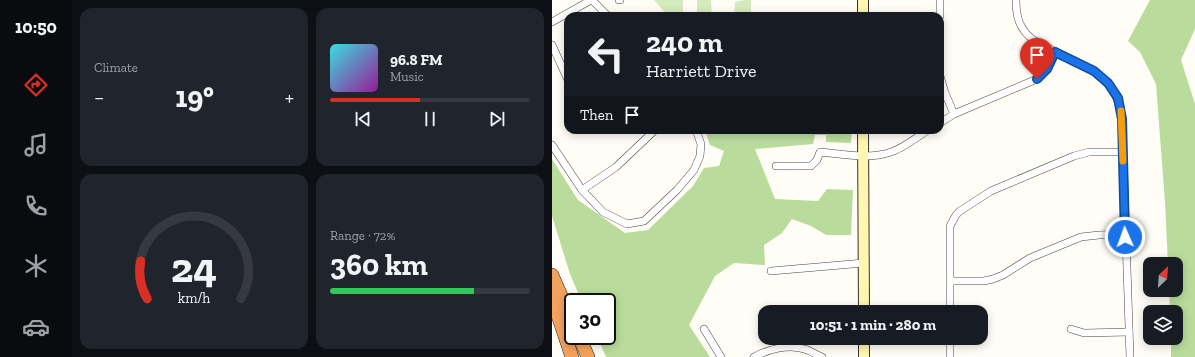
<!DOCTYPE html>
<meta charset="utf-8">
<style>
body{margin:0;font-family:"Zilla Slab",serif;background:#20242c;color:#f1f3f6;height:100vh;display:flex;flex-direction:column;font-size:15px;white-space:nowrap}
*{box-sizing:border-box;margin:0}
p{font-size:13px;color:#9ea1a6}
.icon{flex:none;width:22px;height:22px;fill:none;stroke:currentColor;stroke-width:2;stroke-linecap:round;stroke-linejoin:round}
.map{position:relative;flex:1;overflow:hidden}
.details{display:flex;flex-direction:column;gap:8px;padding:8px;background:#0d0f14;width:480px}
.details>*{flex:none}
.banner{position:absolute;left:12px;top:12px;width:380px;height:122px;border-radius:12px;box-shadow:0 2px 10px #0003;background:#171b24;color:#f1f3f6;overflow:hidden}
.needle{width:26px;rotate:25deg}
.tools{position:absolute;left:591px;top:257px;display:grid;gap:8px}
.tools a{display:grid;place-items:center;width:40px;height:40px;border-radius:8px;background:#171b24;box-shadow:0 2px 10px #0003;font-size:20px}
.speed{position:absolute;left:12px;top:293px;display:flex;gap:8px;font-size:20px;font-weight:700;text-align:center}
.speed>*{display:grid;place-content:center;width:52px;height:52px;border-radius:50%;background:#171b24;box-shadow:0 2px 10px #0003;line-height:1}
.speed .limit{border:2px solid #111;border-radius:6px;background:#fff;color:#111}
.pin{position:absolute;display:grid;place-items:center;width:34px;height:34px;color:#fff;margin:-41px -17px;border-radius:50% 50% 50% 0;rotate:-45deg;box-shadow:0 0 4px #0007}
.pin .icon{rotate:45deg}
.me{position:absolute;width:44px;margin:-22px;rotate:358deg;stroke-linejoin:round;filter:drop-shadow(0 0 3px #0008)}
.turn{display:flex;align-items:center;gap:14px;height:84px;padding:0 16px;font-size:18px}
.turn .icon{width:52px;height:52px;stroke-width:2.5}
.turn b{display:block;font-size:28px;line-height:34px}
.then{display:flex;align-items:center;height:38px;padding:0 16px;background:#0003;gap:8px;font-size:15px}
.big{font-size:30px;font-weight:800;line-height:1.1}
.details .widget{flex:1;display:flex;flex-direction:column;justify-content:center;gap:6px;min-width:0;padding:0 14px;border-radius:12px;background:#20242c}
.details .dial{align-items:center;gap:0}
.dial svg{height:104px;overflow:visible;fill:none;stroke:#363941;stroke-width:7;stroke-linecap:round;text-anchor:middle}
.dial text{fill:#f1f3f6;stroke:none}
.song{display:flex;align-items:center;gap:12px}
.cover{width:48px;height:48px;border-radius:6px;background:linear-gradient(135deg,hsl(180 70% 55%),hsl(300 70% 35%))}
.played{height:4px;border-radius:2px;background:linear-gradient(90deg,#d93025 45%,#363941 45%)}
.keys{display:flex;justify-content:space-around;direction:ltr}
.heat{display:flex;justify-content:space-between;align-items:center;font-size:22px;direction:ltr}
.charge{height:6px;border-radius:3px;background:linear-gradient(90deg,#34c759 72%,#363941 0)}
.details .tiles{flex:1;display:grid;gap:8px;grid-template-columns:repeat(2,1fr)}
.trip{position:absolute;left:206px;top:305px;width:230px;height:40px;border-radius:12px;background:#171b24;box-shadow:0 2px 10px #0003;font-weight:800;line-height:40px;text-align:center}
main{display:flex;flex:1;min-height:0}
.tabs{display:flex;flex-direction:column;width:72px;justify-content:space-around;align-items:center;background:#090b0e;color:#9ea1a6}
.tabs .icon{width:28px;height:28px}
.tabs .selected{color:#d93025}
.tabs b{font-size:18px;color:#f1f3f6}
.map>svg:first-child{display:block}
</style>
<main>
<nav class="tabs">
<b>10:50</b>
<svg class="icon selected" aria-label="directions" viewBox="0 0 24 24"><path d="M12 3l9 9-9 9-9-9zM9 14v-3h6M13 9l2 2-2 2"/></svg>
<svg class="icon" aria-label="music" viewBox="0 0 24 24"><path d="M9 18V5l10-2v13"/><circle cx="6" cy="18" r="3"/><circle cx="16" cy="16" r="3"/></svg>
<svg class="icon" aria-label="phone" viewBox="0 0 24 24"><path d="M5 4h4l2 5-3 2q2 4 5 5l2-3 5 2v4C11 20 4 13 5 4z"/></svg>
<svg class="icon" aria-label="climate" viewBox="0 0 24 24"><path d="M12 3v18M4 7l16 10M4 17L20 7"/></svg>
<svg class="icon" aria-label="car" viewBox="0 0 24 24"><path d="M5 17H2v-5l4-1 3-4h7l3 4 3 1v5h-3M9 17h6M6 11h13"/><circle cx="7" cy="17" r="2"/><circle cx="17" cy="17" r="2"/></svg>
</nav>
<section class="details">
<div class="tiles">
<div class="widget"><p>Climate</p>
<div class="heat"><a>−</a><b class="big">19°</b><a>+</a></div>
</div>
<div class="widget">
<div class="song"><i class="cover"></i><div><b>96.8 FM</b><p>Music</p></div></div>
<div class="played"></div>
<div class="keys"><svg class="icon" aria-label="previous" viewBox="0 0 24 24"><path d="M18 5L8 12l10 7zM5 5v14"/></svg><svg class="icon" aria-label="pause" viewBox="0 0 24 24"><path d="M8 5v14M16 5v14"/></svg><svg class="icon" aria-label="next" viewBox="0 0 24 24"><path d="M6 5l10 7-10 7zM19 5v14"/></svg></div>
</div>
<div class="widget dial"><svg viewBox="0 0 100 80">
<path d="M14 69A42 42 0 1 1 86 69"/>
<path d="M14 69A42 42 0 0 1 9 40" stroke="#d93025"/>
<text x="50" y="56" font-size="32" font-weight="700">24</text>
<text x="50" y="72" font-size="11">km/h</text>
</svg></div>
<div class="widget"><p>Range · 72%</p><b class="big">360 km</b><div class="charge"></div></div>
</div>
</section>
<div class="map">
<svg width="643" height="357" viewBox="0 0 643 357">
<rect width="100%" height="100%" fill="#fffdf5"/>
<!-- green -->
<g fill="#d5ebbd">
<path d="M102 0H131V16H115L114 14Z"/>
<path d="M145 0H159L160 16H145Z"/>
<path d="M193 0H199V16H182L183 2Z"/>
</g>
<!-- forest -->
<g fill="#b9dc9c">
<path d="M598 0H643V29L629 60 643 104V357H619V338H624V312H618L617 290H624V264H616L613 202 604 84 588 52 576 41Z"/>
<path d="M153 130H300L299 143 274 142V135H263L261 144 203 149 223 199 266 201 275 189 301 190 299 235H274L259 226 240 219 230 233 212 245 213 265 182 263 163 276 137 325 158 357H54L45 336H55V302H30L18 274 0 216V159L26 200 73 233 96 230 141 186 152 168 167 166 172 151 158 145Z"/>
</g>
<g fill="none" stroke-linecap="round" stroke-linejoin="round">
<!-- minor casing -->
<g stroke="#444" stroke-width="8">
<g id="minor">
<path d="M40 0 56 16"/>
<path d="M67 0H68"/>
<path d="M388 0V16"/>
<path d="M464 0C464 10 465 21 471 29 477 39 488 44 498 49 532 66 565 75 570 119L578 357"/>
<path d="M0 22 39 0"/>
<path d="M0 45 16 80"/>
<path d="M388 76 393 93 402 114"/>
<path d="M388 123 402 114 485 79 495 69 503 51"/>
<path d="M0 145 30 190 51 212 75 224 92 221 125 190 142 170 148 156 149 144 144 130"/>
<path d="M224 166H259L265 160 268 152C290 154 317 160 339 152 352 148 365 137 376 130"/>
<path d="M30 190 64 167 103 130"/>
<path d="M219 271 312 263"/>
<path d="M399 281H432L441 279 451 275 478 258 529 237 547 235 573 234"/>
<path d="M398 312V226L404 215 408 211 439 191 522 156 537 152H571"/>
<path d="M152 329 169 357"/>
<path d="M519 329 532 333 577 332"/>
<path d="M202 357C217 349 236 344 252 349 258 350 264 355 270 357"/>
<path d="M398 357V338"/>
</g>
</g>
<!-- secondary casing -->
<g stroke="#333" stroke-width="12">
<g id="secondary">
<path d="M311 16V0"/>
<path d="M311 130 312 312"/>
<path d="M312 338V357"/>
</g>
</g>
<!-- motorway casing -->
<g stroke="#222" stroke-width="14">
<g id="motorway">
<path d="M0 275 21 323"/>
<path d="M0 298 20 357"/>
<path d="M27 336 36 357"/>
</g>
</g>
<!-- minor -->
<use href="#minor" stroke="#fff" stroke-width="7"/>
<!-- secondary -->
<use href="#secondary" stroke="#fff6b0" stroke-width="10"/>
<!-- motorway -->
<use href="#motorway" stroke="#f5a25d" stroke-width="13"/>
</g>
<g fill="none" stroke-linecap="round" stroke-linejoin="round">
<!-- route casing -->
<g stroke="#114b97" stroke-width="10">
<path id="route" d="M485 79 495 69 503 52 542 71 556 83 566 98 570 119 573 237"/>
</g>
<!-- route -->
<use href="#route" stroke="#1a73e8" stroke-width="7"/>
<!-- slow -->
<path stroke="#f59e0b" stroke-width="7" d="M569 111 571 161"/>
</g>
</svg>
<div class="tools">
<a><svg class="needle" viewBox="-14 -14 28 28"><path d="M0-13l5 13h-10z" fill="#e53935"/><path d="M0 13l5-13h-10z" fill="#9ea1a6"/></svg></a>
<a><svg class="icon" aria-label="layers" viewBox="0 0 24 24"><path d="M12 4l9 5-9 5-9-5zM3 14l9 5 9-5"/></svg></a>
</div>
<div class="speed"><div class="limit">30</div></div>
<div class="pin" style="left:485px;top:79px;background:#d93025"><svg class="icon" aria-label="arrive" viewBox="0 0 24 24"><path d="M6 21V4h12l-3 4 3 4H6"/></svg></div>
<svg class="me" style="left:573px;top:237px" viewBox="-20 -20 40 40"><circle r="17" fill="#1a73e8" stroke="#fff" stroke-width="3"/><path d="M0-11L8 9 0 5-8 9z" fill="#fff"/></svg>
<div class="trip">10:51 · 1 min · 280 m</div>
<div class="banner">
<div class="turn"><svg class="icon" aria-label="left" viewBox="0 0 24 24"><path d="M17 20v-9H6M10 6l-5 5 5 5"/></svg><div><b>240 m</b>Harriett Drive</div></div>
<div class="then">Then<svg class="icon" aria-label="arrive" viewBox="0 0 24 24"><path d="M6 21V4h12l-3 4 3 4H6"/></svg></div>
</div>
</div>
</main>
